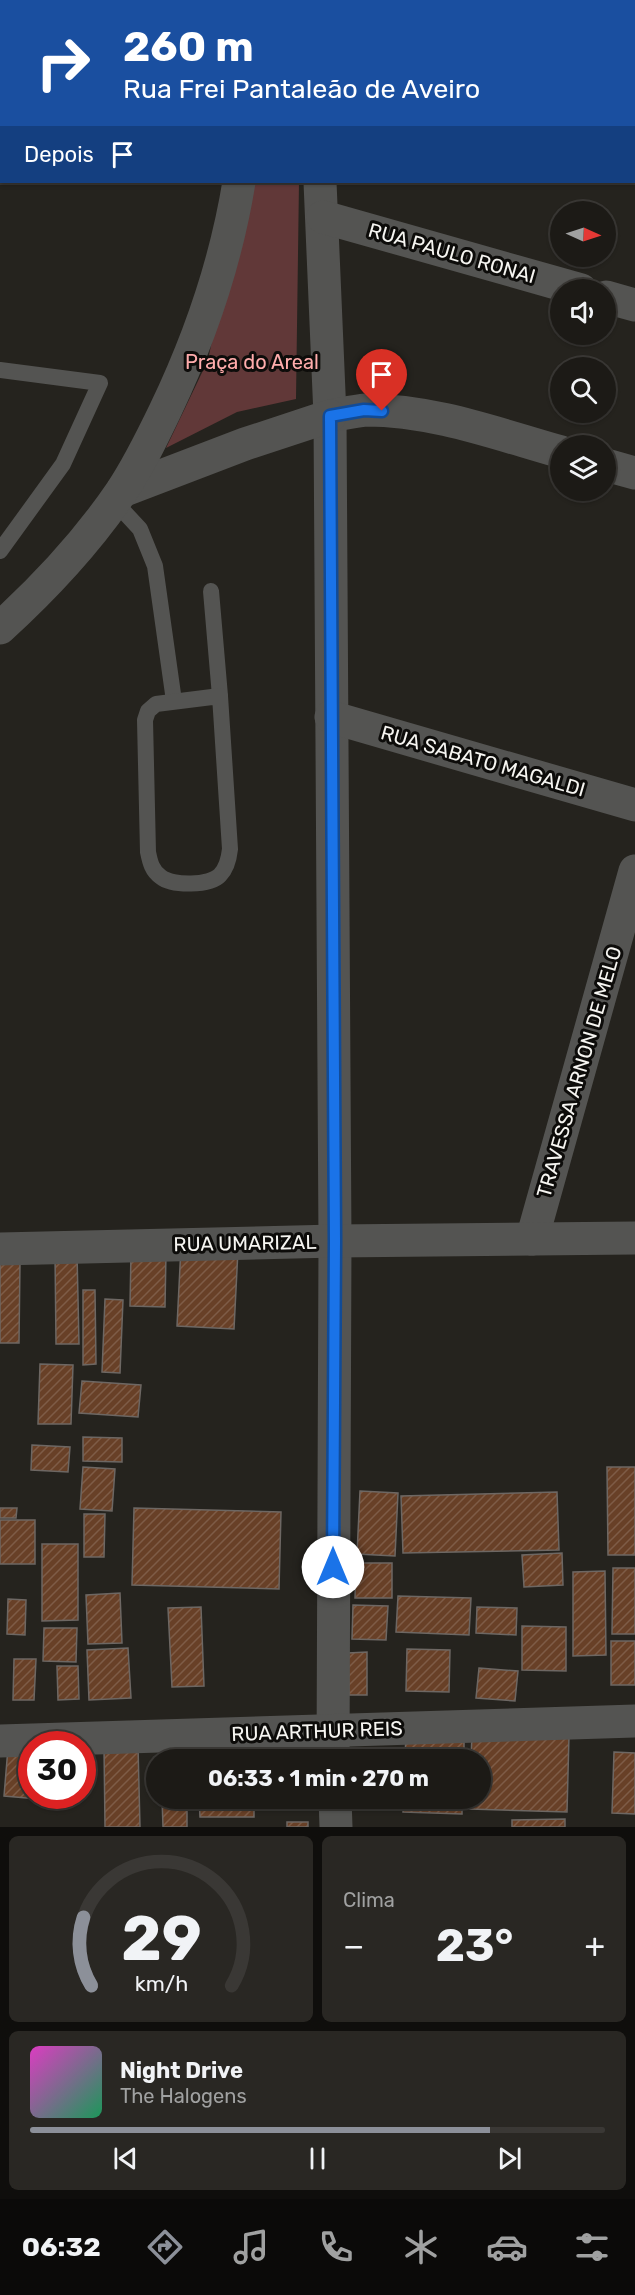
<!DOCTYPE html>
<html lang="pt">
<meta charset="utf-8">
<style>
body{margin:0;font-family:Rubik,sans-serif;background:#292723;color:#f1f3f6;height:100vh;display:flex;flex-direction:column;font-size:22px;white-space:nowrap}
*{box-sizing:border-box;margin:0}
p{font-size:20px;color:#a0a1a1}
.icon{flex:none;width:33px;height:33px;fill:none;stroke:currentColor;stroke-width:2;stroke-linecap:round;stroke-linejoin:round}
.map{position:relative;height:1827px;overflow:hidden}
.details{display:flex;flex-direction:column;gap:9px;padding:9px;background:#0f0e0c;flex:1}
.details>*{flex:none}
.hud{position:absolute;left:0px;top:0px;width:636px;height:183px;box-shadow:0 2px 4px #0004,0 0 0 2px #3a3835;background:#1a4fa0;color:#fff;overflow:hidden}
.needle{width:39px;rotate:93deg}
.buttons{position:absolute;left:550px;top:201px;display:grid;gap:12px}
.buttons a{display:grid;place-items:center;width:66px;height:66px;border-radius:50%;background:#1c1a16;box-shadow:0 2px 4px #0004,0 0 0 2px #3a3835;font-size:30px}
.speed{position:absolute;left:18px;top:1731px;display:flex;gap:12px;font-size:30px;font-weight:700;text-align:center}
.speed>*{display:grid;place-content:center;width:78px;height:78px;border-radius:50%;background:#1c1a16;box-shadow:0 2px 4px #0004,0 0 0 2px #3a3835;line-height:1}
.speed .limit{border:9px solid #d22;background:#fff;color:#111}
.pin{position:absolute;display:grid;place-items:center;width:51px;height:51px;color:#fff;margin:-62px -26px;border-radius:50% 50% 50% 0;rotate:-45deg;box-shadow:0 0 6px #0007}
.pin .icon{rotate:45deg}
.me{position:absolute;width:66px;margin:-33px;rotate:0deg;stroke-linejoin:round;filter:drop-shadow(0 0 4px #0008)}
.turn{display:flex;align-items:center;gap:21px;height:126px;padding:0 24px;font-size:27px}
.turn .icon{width:78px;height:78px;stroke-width:2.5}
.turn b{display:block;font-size:42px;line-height:51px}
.then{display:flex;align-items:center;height:57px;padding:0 24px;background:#0003;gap:12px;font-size:22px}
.big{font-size:45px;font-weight:700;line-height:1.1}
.details .card{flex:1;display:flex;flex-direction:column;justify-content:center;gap:9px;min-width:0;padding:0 21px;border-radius:9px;background:#292723}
.details .dial{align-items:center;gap:0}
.dial svg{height:156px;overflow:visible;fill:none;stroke:#3a3835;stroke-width:7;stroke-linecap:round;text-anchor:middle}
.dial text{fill:#f1f3f6;stroke:none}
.song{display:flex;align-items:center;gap:18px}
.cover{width:72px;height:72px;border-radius:9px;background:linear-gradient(135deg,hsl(310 70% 55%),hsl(150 70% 35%))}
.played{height:6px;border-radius:3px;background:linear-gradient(90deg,#8c9099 80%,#3a3835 80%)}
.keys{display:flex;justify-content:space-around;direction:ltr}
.heat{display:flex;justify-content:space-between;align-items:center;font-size:33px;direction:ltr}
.details .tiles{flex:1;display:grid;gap:9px;grid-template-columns:1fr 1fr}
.card:last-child{grid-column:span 2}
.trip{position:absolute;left:146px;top:1749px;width:345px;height:60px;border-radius:30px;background:#1c1a16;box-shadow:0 2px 4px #0004,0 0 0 2px #3a3835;font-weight:700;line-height:60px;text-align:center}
.tabs{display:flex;height:96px;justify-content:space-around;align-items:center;background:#0b0a09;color:#a0a1a1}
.tabs .icon{width:42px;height:42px}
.tabs .on{color:#8c9099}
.tabs b{font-size:27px;color:#f1f3f6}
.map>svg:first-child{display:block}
</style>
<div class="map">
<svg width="635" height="1827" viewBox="0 0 635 1827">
<defs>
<pattern id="building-hatch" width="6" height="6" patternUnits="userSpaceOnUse" patternTransform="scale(1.5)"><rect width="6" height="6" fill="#684027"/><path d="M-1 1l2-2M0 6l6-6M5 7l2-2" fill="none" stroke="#7e5c47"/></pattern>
</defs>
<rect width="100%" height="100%" fill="#25231e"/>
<!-- green -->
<path fill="#613838" d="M245 182H299L296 399 237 412 166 448 208 360Z"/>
<!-- building -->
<g fill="url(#building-hatch)" stroke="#6d6763" stroke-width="1.5">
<path d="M181 1247 238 1250 234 1329 177 1326Z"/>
<path d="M131 1252 166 1253 165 1307 130 1306Z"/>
<path d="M77 1253 79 1344H56L55 1254Z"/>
<path d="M0 1262H20L19 1343H0Z"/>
<path d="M83 1290H95L96 1364 83 1365Z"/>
<path d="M105 1299 123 1300 120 1373 102 1372Z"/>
<path d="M40 1364 73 1365 71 1424H38Z"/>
<path d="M82 1381 141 1385 138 1417 79 1413Z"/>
<path d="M83 1437 122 1438V1462L83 1461Z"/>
<path d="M32 1445 70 1447 68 1472 31 1470Z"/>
<path d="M83 1467 115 1469 112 1511 80 1509Z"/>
<path d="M607 1467H635V1555H608Z"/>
<path d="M360 1491 398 1493 395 1556 357 1554Z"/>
<path d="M557 1492 559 1550 403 1553 401 1496Z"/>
<path d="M0 1508H17L16 1518H0Z"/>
<path d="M134 1508 281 1512 279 1589 132 1585Z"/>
<path d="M84 1514H105L104 1557H84Z"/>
<rect x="0" y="1520" width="35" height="44"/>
<path d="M42 1544H78V1620L42 1621Z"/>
<path d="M562 1553 563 1585 524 1587 522 1555Z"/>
<path d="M356 1563H392V1598H355Z"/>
<path d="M613 1568H635V1634H612Z"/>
<path d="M605 1571 606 1655 573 1656V1572Z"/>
<path d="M120 1593 122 1643 88 1644 86 1595Z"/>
<path d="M398 1596 471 1598 469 1635 396 1632Z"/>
<path d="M8 1599 26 1600 25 1635 7 1634Z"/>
<path d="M353 1605 388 1606 386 1640 352 1639Z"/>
<path d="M201 1607 204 1686 172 1687 168 1608Z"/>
<path d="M477 1607 517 1608 516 1635 476 1633Z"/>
<path d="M522 1626 566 1627V1671L522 1670Z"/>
<path d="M44 1628H77L76 1662 43 1661Z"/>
<rect x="611" y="1641" width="24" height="44"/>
<path d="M128 1648 131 1698 89 1700 87 1650Z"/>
<path d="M407 1649 450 1650 449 1692 406 1691Z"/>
<path d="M367 1652V1695H349L348 1653Z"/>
<path d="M14 1659H36L34 1700H13Z"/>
<path d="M57 1666H78L79 1699 58 1700Z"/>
<path d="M479 1668 518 1671 515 1701 476 1698Z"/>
<path d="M406 1733 464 1734V1760H405Z"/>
<path d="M472 1734 569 1736 567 1812 470 1809V1798H480V1760H471Z"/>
<path d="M217 1738 234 1739 233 1760H215Z"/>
<path d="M192 1741H209V1760H193Z"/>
<path d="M138 1746 140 1827H105L104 1747Z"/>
<path d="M8 1748 32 1750V1796H38V1799L4 1796Z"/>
<path d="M614 1752 635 1753V1814L612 1813Z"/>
<path d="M238 1755 283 1756V1760H238Z"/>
<path d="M162 1798H187V1827H163Z"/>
<path d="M199 1798H254V1817H200Z"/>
<path d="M404 1798H462V1814L403 1812Z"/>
<path d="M565 1819V1827H512V1820Z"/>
<rect x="287" y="1822" width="21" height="5"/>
</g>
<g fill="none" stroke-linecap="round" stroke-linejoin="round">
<!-- service -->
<g stroke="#545452" stroke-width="16">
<path d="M0 370 100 383 63 464 0 551"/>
<path d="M114 501 140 529 155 566 174 701"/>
<path d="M211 591 220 696"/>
<path d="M220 696 230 849C229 858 227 868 220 875 210 886 172 886 161 877 152 871 150 862 148 852L145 720 148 711 156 704Z"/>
</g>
<!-- minor -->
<g stroke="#545452" stroke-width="33">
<path d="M210 0V2"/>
<path d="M296 0 297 2"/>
<path d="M320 182 330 416 335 1241 333 1760"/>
<path d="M323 217 581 290"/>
<path d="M606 297 635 305"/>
<path d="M330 416C342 414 354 411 366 410 433 410 497 434 561 452"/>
<path d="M606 465 635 473"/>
<path d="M331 717 635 805"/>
<path d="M532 1239 635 871"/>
<path d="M0 1249 335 1241 635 1238"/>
<path d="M0 1741 635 1721"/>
<path d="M335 1798 336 1827"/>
</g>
<!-- tertiary -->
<g stroke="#545452" stroke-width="33">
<path d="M263 2V0"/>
<path d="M122 491 245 444 330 416"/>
<path d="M0 628C45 587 87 542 121 492 138 467 152 438 165 411 200 338 226 262 239 182"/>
</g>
</g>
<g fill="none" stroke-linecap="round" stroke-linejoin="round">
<!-- route casing -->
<g stroke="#114b97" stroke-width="15">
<path id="route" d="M333 1567 335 1241 330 416 364 410 382 411"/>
</g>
<!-- route -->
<use href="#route" stroke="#1a73e8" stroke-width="10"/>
</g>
<g text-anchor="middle" stroke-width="6" stroke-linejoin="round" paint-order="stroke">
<!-- street labels -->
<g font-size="20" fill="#f6f5f1" stroke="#0d0c0a">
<text transform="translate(452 253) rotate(16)" y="7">RUA PAULO RONAI</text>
<text transform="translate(483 761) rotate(16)" y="7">RUA SABATO MAGALDI</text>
<text transform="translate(579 1072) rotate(-74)" y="7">TRAVESSA ARNON DE MELO</text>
<text transform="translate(245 1243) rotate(-1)" y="7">RUA UMARIZAL</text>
<text transform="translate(317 1731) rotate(-2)" y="7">RUA ARTHUR REIS</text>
</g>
<!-- park labels -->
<g font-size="20" fill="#ffacac" stroke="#0d0c0a">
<text x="252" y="369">Praça do Areal</text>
</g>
</g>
</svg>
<div class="buttons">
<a><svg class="needle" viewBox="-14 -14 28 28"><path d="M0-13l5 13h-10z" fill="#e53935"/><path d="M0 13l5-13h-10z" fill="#a0a1a1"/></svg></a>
<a><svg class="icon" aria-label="sound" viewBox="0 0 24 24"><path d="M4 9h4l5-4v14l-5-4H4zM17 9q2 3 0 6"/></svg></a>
<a><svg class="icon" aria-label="search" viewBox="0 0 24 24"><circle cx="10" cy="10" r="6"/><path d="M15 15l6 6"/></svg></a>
<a><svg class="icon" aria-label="layers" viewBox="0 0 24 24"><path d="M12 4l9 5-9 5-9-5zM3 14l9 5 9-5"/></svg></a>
</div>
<div class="speed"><div class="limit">30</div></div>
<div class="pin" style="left:382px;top:411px;background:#d93025"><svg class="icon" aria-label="arrive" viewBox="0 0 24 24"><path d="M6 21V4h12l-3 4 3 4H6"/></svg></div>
<svg class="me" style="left:333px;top:1567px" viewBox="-20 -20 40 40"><circle r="19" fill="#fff"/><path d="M0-13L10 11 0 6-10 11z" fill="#1a73e8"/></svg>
<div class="trip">06:33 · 1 min · 270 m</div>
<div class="hud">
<div class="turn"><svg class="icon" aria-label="right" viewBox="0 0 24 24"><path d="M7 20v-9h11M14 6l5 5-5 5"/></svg><div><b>260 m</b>Rua Frei Pantaleão de Aveiro</div></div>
<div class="then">Depois<svg class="icon" aria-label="arrive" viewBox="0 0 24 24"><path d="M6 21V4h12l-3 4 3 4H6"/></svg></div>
</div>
</div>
<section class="details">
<div class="tiles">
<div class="card dial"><svg viewBox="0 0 100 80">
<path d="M14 69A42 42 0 1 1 86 69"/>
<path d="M14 69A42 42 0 0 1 10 34" stroke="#8c9099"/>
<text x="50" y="56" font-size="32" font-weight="700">29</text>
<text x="50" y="72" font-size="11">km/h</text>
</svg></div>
<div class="card"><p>Clima</p>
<div class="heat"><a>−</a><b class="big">23°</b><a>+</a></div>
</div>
<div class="card">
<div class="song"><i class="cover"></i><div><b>Night Drive</b><p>The Halogens</p></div></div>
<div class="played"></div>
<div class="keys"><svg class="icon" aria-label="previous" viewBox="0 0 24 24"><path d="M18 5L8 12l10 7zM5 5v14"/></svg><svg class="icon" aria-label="pause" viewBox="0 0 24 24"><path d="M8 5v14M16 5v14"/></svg><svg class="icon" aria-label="next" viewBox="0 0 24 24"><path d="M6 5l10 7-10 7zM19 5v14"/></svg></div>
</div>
</div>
</section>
<nav class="tabs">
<b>06:32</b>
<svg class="icon on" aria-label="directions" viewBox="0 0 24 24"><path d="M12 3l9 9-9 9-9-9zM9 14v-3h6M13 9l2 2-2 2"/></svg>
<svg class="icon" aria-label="music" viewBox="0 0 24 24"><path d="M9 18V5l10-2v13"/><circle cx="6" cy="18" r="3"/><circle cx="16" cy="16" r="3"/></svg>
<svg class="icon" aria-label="phone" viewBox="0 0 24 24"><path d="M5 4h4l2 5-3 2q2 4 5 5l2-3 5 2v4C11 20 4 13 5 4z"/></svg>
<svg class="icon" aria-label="climate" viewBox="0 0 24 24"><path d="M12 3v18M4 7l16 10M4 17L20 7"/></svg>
<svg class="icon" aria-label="car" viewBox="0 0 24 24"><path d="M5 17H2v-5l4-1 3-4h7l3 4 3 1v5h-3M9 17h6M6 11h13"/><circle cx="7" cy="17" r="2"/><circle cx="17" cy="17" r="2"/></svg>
<svg class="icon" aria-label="filters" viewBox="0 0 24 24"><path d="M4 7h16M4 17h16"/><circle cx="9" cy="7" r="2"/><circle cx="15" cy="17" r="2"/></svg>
</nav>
